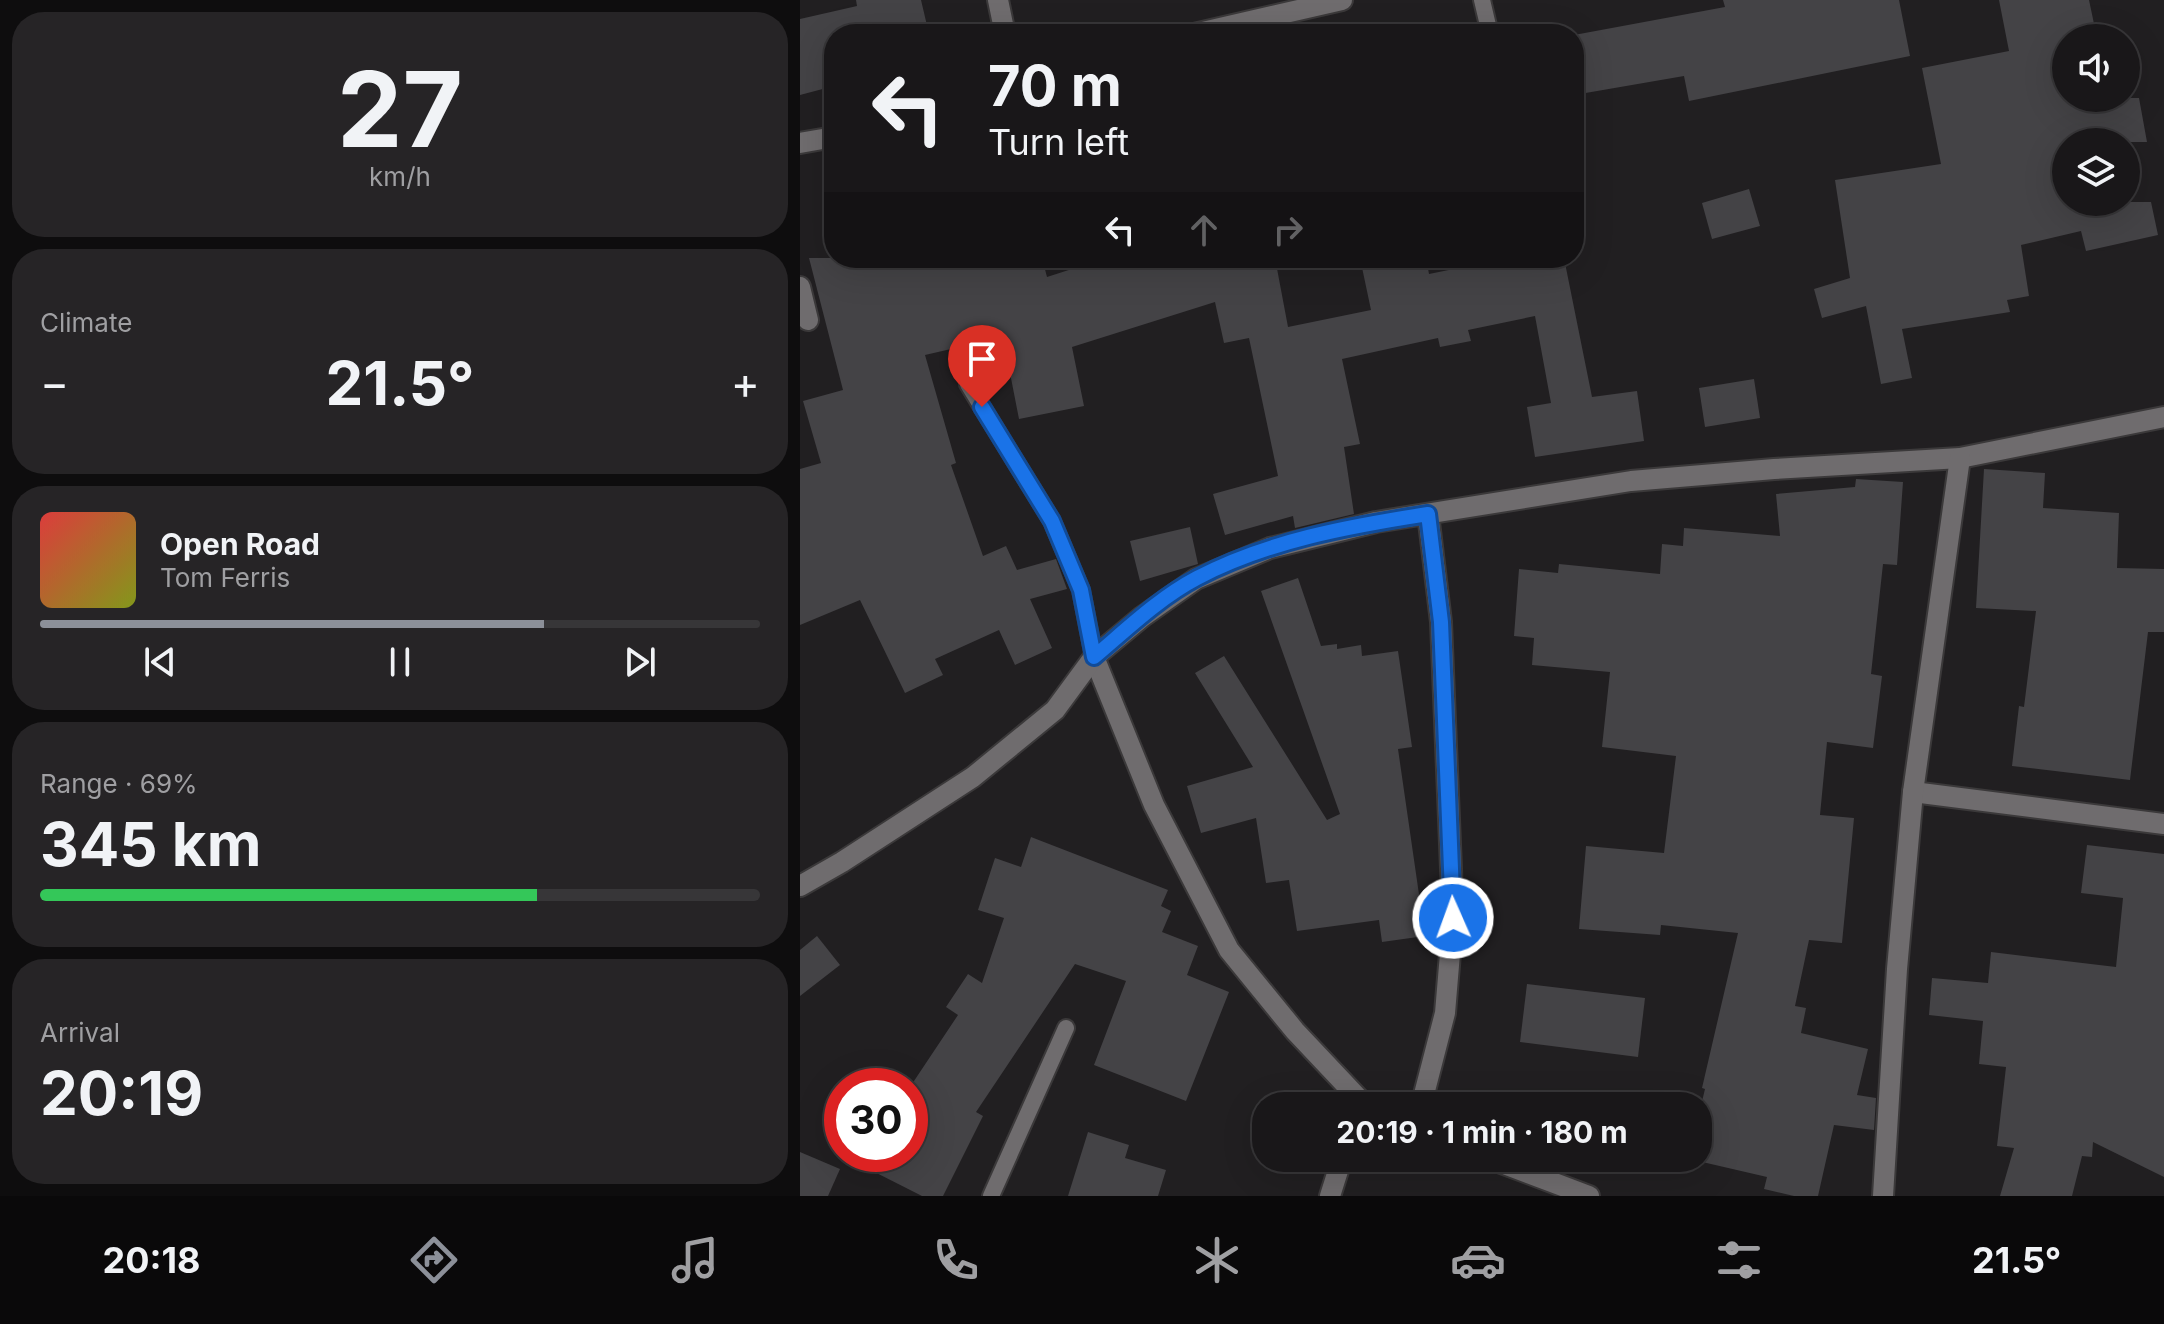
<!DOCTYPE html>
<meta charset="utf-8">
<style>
body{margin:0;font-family:Inter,sans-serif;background:#262426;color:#f1f3f6;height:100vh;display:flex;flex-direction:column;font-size:30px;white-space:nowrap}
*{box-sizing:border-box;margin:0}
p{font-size:26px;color:#9f9fa2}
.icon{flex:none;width:44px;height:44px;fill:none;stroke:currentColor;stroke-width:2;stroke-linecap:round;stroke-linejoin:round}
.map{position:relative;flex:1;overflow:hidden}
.drawer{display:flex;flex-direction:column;gap:12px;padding:12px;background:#0e0d0e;width:800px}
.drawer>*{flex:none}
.banner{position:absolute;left:24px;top:24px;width:760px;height:244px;border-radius:32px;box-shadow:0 8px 32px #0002,0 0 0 2px #373638;background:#191719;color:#f1f3f6;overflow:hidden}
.controls{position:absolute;left:1252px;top:24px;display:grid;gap:16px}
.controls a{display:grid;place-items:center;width:88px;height:88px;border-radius:50%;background:#191719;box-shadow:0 8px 32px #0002,0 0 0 2px #373638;font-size:40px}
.speed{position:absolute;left:24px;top:1068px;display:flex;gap:16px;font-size:40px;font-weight:700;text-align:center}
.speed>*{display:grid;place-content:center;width:104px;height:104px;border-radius:50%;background:#191719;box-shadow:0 8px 32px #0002,0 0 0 2px #373638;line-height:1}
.speed .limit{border:12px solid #d22;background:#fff;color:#111}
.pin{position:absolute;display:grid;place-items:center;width:68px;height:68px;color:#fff;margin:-82px -34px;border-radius:50% 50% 50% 0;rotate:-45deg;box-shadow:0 0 8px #0007}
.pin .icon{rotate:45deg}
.me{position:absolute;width:88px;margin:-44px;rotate:358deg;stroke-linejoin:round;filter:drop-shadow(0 0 6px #0008)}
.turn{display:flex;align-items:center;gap:28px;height:168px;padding:0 32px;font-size:36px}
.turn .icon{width:104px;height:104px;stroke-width:2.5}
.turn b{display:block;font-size:56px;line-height:68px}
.lanes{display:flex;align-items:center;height:76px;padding:0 32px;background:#0003;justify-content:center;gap:40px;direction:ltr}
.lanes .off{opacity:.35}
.big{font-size:60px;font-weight:700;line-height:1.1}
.drawer .tile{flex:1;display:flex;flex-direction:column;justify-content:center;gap:12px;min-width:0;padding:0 28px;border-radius:32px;background:#262426}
.drawer .dial{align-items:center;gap:0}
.dial b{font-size:104px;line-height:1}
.song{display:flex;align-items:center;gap:24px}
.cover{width:96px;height:96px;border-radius:12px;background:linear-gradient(135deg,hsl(0 70% 55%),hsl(70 70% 35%))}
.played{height:8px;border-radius:4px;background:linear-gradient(90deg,#8c9099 70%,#373638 70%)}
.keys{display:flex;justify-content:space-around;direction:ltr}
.heat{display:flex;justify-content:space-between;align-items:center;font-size:44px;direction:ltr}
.charge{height:12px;border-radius:6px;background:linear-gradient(90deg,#34c759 69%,#373638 0)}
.trip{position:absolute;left:452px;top:1092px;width:460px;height:80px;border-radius:32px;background:#191719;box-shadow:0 8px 32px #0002,0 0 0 2px #373638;font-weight:700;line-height:80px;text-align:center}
.dock{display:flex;height:128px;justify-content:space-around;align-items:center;background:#0a090a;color:#9f9fa2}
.dock .icon{width:56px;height:56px}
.dock .selected{color:#8c9099}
.dock b{font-size:36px;color:#f1f3f6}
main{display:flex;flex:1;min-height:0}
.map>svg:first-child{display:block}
</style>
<main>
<section class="drawer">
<div class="tile dial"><b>27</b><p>km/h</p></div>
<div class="tile"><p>Climate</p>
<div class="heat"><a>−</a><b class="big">21.5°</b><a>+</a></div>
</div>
<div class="tile">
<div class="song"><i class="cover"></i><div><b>Open Road</b><p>Tom Ferris</p></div></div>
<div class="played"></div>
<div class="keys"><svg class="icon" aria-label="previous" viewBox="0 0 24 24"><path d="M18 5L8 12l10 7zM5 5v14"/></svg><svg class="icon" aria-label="pause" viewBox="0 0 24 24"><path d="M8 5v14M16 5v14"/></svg><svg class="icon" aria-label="next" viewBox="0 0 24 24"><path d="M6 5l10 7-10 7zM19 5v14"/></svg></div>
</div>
<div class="tile"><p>Range · 69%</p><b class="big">345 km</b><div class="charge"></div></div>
<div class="tile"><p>Arrival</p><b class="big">20:19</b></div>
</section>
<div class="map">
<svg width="1364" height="1196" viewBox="0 0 1364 1196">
<rect width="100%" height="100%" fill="#211f21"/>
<!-- building -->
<g fill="#444346">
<path d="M56 0H121L129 34H34V86L0 95V19L57 6Z"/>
<path d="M923 0H1099L1110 56 889 101 884 76 774 95V35L925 7Z"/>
<path d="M1199 0H1289L1297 38H1266V98H1339L1347 142H1266V202H1351L1358 235 1286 251 1281 231 1221 245 1229 296 1207 300 1210 312 1102 329 1112 378 1081 384 1066 306 1022 318 1014 289 1050 278 1035 180 1141 164 1122 68 1209 51Z"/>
<path d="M949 189 960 226 912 239 902 203Z"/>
<path d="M9 258H242L247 277 306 258H475L488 327 571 310 560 258H626L629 274 708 258H764L792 397 837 391 844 441 735 457 727 407 751 403 735 316 668 330 671 341 640 347 638 338 542 359 560 444 544 447 554 514 495 528 493 516 425 535 413 494 478 476 449 338 424 343 415 302 272 347 284 406 219 419 203 337 125 355 156 463 151 465 183 556 206 546 217 570 256 559 267 589 230 599 252 648 215 665 199 630 135 659 143 675 105 693 60 600 0 625V469L21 463 3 401 43 390Z"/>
<path d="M954 379 960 418 905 427 899 388Z"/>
<path d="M1184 469 1245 473 1243 508 1319 513 1317 568 1364 569V632H1348L1330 780 1212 766 1219 706 1224 707 1236 611 1176 608Z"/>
<path d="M1056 479 1103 482 1097 565 1083 564 1071 674 1082 676 1073 748 1027 742 1020 815 1054 818 1042 943 1009 940 995 1006 1006 1008 1001 1033 1068 1049 1057 1095 1076 1098 1074 1130 1034 1125 1018 1196H994L964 1189 967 1177 898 1161V1118L905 1089 902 1088 938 933 861 925 860 935 779 929 786 846 864 853 876 756 802 747 810 672 732 665 734 638 714 636 719 569 758 573 759 564 860 574 862 544 883 546 884 528 980 536 976 494 1055 487Z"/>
<path d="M390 527 398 564 340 581 330 541Z"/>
<path d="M498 578 521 646 537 644V649L561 645 562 656 598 651 612 747 598 749 625 936 582 942 579 920 497 931 489 880 466 883 456 818 401 833 387 786 453 767 395 673 424 656 527 820 540 814 461 591Z"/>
<path d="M231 837 368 890 361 906 371 911 362 932 398 946 387 975 429 992 386 1101 294 1065 326 981 275 964 176 1112 183 1116 143 1196H122L39 1154H110V1087L158 1015 146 1007 168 974 182 983 204 918 178 910 195 858 221 867Z"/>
<path d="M1287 845 1364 854V1177L1293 1142 1292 1157 1282 1156 1272 1196H1200L1214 1148 1197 1146 1206 1067 1179 1064 1183 1021 1129 1015 1132 978 1188 983 1191 952 1316 967 1323 898 1281 893Z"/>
<path d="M17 936 40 965 0 996V950Z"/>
<path d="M727 984 845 998 838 1057 720 1042Z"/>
<path d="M288 1132 329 1145 325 1158 366 1170 358 1196H268Z"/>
<path d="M0 1152 40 1169 28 1196H0Z"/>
</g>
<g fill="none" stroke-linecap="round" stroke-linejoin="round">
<!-- lane casing -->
<g stroke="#3b393a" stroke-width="20">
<g id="lane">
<path d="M682 0 690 34"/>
<path d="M168 384 252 521 281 590 294 657"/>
<path d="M191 1196 266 1028"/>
</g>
</g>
<!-- street casing -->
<g stroke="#3b393a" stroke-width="24">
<g id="street">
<path d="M198 0 205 34"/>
<path d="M394 34 542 0"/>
<path d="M0 143 34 137"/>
<path d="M0 287 8 320"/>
<path d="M294 657 354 805 429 950 495 1031 560 1100"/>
<path d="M1113 792 1364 824"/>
<path d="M0 886 42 862 173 777 255 710 294 657 342 617 396 579 470 548 576 522 831 481 974 469 1160 458 1364 417"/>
<path d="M621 1106 645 1013 653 918 641 622 628 514"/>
<path d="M688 1158 789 1196"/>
<path d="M530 1196 542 1158"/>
<path d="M1083 1196 1097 969 1113 792 1160 458"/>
</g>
</g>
<!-- lane -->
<use href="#lane" stroke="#6f6c6e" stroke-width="16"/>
<!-- street -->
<use href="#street" stroke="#6f6c6e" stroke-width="20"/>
</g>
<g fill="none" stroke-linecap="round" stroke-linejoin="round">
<!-- route casing -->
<g stroke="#114b97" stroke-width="20">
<path id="route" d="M182 407 252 521 281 590 294 657C326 630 359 598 397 578 467 541 550 526 628 514L641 622 653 918"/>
</g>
<!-- route -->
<use href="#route" stroke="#1a73e8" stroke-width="14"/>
</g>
</svg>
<div class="controls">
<a><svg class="icon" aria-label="sound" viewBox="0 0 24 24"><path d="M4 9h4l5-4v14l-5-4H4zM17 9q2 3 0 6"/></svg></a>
<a><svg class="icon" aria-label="layers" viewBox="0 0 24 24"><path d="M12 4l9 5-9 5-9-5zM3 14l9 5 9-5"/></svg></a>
</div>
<div class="speed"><div class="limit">30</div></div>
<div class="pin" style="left:182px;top:407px;background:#d93025"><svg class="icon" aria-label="arrive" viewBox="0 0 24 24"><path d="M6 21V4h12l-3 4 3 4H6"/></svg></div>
<svg class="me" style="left:653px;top:918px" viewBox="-20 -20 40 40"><circle r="17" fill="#1a73e8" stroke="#fff" stroke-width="3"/><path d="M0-11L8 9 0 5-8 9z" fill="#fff"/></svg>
<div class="trip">20:19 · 1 min · 180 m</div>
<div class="banner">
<div class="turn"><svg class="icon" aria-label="left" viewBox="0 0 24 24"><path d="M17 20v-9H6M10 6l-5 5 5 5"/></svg><div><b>70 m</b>Turn left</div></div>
<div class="lanes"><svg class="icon" aria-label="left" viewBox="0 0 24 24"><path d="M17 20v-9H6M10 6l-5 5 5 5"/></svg><svg class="icon off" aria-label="ahead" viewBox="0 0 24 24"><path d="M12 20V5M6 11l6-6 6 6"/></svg><svg class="icon off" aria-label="right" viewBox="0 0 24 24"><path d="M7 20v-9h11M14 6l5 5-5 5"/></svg></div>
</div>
</div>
</main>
<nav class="dock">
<b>20:18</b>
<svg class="icon selected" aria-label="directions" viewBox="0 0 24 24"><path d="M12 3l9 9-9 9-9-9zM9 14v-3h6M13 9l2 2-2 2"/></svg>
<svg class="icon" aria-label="music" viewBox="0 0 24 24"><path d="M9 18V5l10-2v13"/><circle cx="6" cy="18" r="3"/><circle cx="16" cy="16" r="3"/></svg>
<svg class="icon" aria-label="phone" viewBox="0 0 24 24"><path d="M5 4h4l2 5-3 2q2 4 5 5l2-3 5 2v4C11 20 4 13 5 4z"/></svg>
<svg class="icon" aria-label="climate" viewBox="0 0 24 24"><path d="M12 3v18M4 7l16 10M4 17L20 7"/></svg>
<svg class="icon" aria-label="car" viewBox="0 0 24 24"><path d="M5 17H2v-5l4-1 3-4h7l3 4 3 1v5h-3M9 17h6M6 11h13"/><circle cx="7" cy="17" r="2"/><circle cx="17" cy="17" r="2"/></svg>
<svg class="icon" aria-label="filters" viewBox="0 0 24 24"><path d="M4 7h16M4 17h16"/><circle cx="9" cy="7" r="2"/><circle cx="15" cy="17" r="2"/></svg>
<b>21.5°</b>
</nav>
